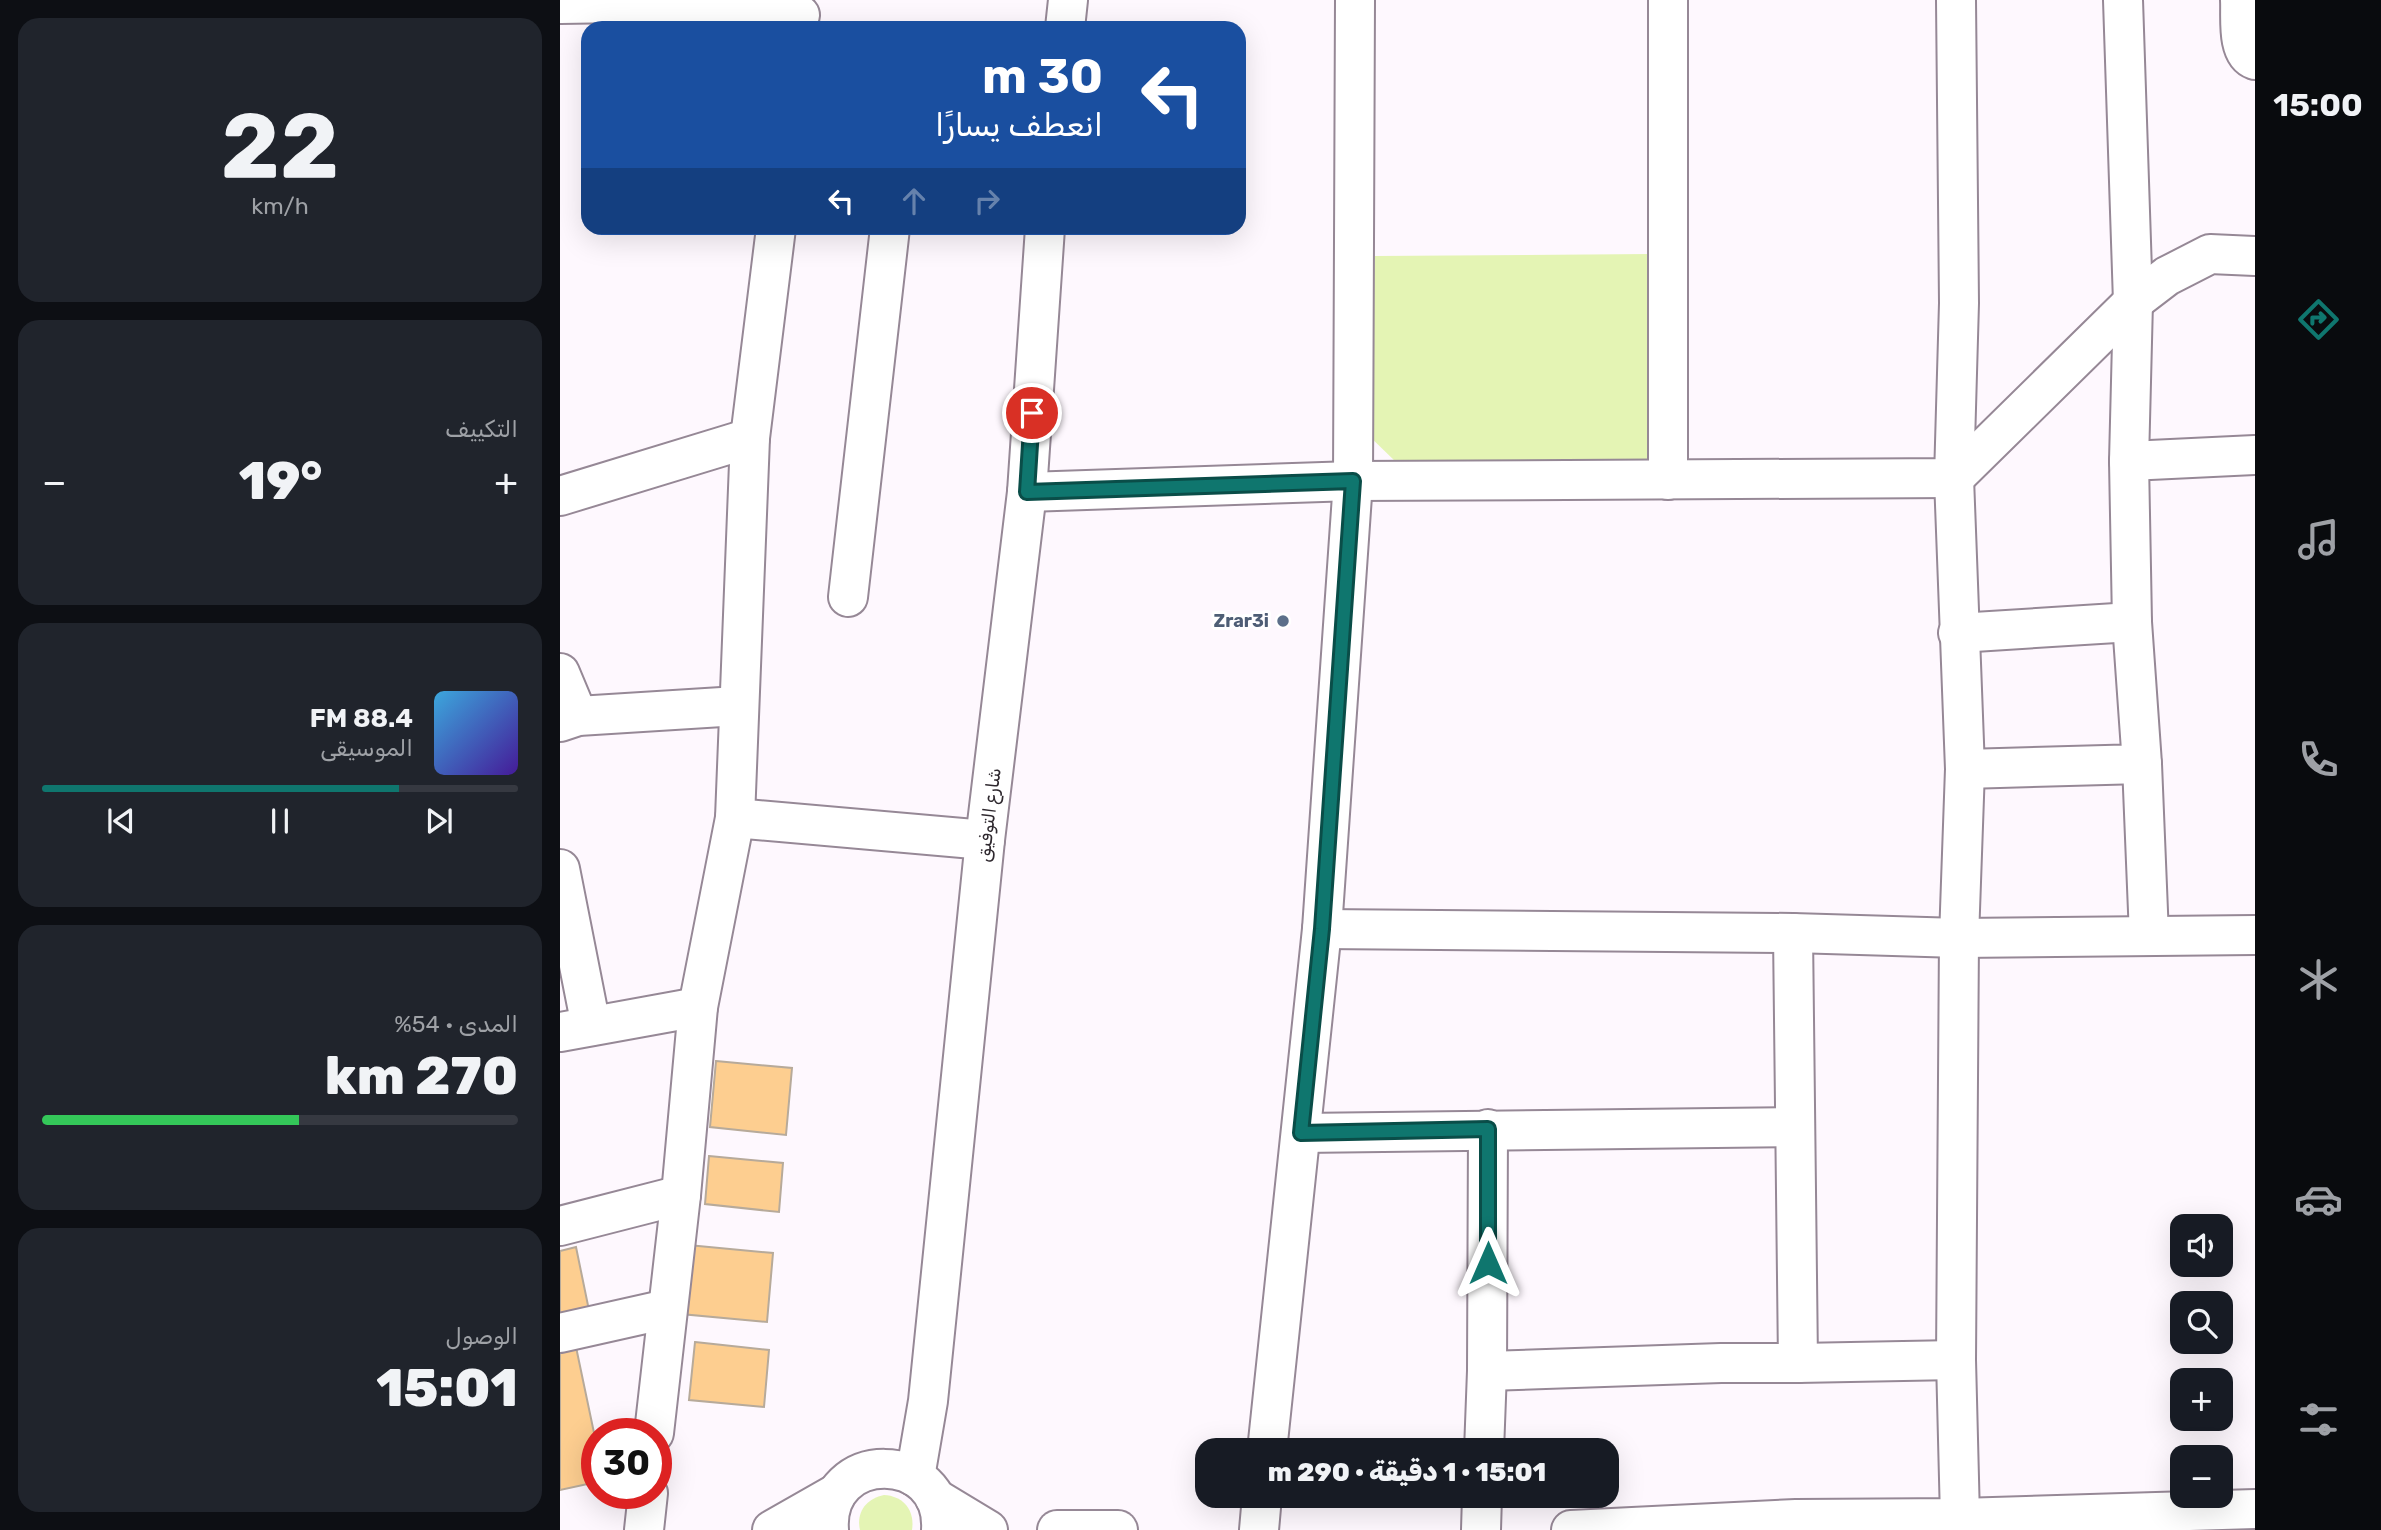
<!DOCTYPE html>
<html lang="ar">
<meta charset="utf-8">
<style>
body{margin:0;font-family:Rubik,"Noto Sans Arabic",sans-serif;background:#20242c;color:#f1f3f6;direction:rtl;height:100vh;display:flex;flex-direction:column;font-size:26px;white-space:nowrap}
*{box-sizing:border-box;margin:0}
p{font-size:23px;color:#9ea1a6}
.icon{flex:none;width:38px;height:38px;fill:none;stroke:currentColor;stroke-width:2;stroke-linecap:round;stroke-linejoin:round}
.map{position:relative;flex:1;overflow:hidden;direction:ltr}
.side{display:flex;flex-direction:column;gap:18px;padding:18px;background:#0d0f14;width:560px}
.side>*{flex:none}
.top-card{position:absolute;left:21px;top:21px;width:665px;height:214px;border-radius:21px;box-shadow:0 7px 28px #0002;direction:rtl;background:#1a4fa0;color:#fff;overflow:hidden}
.tools{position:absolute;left:1610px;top:1214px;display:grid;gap:14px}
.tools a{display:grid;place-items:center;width:63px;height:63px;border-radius:14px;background:#171b24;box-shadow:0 7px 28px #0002;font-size:35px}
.speed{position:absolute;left:21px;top:1418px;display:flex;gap:14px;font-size:35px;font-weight:700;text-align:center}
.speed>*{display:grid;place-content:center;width:91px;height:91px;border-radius:50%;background:#171b24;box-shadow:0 7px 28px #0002;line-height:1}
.speed .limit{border:10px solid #d22;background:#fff;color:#111}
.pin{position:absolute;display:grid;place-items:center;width:60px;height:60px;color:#fff;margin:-30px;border:4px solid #fff;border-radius:50%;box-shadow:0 2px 7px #0007}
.me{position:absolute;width:77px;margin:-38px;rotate:0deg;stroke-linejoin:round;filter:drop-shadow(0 0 5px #0008)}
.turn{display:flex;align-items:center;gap:24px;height:147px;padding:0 28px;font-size:32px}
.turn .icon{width:91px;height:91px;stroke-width:2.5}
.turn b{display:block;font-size:49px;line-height:60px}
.lanes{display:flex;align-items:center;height:66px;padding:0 28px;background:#0003;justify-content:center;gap:35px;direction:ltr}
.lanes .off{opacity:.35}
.big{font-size:52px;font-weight:800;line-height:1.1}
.side .widget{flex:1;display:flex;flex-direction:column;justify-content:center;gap:10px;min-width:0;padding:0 24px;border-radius:21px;background:#20242c}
.side .dial{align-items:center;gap:0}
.dial b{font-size:91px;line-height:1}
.song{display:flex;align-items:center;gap:21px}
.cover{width:84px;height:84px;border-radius:10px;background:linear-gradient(135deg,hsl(200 70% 55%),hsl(260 70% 35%))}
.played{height:7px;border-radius:4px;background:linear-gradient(90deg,#0f766e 75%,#363941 75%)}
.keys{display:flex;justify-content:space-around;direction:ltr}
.heat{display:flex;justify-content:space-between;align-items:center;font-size:38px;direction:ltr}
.charge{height:10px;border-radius:5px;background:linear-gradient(90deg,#34c759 54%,#363941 0)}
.trip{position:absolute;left:635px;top:1438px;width:424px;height:70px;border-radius:21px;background:#171b24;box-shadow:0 7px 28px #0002;font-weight:800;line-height:70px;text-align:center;direction:rtl}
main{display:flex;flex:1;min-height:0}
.dock{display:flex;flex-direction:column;width:126px;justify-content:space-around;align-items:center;background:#090b0e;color:#9ea1a6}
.dock .icon{width:49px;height:49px}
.dock .active{color:#0f766e}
.dock b{font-size:32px;color:#f1f3f6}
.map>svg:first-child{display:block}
</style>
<main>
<nav class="dock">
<b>15:00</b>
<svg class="icon active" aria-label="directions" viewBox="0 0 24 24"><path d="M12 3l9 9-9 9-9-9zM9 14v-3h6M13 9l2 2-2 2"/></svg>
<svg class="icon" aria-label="music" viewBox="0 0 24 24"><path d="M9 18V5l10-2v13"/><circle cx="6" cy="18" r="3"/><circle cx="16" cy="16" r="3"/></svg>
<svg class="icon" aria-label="phone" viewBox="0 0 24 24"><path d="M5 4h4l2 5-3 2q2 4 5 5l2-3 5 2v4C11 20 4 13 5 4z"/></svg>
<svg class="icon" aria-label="climate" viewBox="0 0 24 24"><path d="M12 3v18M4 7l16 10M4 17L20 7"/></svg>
<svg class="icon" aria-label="car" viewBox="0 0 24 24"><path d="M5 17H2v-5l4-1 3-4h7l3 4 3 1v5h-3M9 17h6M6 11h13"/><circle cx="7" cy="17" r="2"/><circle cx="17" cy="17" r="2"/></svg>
<svg class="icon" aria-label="filters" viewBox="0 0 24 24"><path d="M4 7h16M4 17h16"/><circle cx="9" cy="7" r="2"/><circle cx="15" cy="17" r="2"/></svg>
</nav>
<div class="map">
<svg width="1695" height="1530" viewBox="0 0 1695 1530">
<rect width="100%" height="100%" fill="#fef8fe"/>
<!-- green -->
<g fill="#e4f4b4">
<path d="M1091 254 1095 466 837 463 805 432 815 256Z"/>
<path d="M324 1495C344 1496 355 1511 352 1530H300C296 1512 306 1499 324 1495Z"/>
</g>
<!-- building -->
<g fill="#fdce90" stroke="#b7aa9a" stroke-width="2">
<path d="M156 1061 232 1068 226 1135 150 1127Z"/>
<path d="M149 1156 223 1163 219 1212 145 1204Z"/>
<path d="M128 1245 213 1253 207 1322 121 1314Z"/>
<path d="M16 1247 31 1320 0 1326V1251Z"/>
<path d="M135 1342 209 1350 204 1407 129 1400Z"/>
<path d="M16 1347 37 1447V1482L0 1490V1350Z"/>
</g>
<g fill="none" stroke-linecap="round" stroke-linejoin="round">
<!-- minor casing -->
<g stroke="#968896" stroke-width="42">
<g id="minor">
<path d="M1108 0V480"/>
<path d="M1396 0 1399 303 1394 478 1405 769 1399 938 1396 1360 1400 1518"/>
<path d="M1680 0C1681 17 1676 53 1695 60"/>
<path d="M0 4 63 3 240 15"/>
<path d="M505 28 508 0"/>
<path d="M1569 461 1695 455"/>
<path d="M467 492 793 481 1394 478 1573 302 1607 276 1650 254 1695 256"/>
<path d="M0 496 190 438"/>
<path d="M288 597 330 228"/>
<path d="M1398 633 1572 622"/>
<path d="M0 673 18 716"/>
<path d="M0 722 18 716 178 706"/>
<path d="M1582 764 1589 936"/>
<path d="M1405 769 1582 764 1572 622 1569 461 1573 302 1563 0"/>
<path d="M175 818 425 840"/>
<path d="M0 869 31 1026"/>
<path d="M762 929 1233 933 1399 938 1695 935"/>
<path d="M1233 933 1238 1363"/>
<path d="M0 1032 138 1007"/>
<path d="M741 1133 1235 1127"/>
<path d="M0 1226 121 1195"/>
<path d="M0 1333 107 1309"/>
<path d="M927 1371 1161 1363H1238L1396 1360"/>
<path d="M94 1433 121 1195 138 1007 175 818 190 438 216 228"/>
<path d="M707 1451 762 929 793 481 795 0"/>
<path d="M924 1451 927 1371 928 1129"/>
<path d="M355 1477 368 1401 425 840 467 492 485 228"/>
<path d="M375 1498 428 1530"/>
<path d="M84 1530 88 1493"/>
<path d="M212 1530 277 1493"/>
<path d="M269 1530C263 1448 386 1449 381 1530"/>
<path d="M497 1530H558"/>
<path d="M699 1530 702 1496"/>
<path d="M921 1530 922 1496"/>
<path d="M1011 1530 1236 1519 1400 1518 1695 1509"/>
</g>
</g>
<!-- minor -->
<use href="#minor" stroke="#fff" stroke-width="38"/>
</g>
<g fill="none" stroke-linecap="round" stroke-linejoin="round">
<!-- route casing -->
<g stroke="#0a4d48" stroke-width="18">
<path id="route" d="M472 413 467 492 793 481 762 929 741 1133 928 1129V1263"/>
</g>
<!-- route -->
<use href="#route" stroke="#0f766e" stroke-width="12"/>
</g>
<!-- markers -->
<circle fill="#5c6f8a" stroke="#fff" stroke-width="2.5" cx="723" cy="621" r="7"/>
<g text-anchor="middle" stroke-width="6" stroke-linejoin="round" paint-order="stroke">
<!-- service labels -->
<g font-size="18" font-weight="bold" fill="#4e5e75" stroke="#fff" text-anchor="end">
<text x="709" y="627">Zrar3i</text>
</g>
<!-- street labels -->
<g font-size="18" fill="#2e282e" stroke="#fff">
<text transform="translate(429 815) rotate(-83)" y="6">شارع التوفيق</text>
</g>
</g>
</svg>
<div class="tools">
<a><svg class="icon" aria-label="sound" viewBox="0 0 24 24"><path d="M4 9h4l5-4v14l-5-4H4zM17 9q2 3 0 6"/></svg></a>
<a><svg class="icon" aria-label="search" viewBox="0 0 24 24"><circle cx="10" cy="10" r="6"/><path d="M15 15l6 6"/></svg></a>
<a>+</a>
<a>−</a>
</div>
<div class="speed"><div class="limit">30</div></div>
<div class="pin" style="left:472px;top:413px;background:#d93025"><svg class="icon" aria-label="arrive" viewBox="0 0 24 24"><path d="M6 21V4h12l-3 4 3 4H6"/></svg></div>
<svg class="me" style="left:928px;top:1263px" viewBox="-20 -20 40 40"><path d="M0-17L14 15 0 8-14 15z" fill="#0f766e" stroke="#fff" stroke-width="4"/></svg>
<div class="trip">15:01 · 1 دقيقة · 290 m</div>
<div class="top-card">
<div class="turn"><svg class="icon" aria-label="left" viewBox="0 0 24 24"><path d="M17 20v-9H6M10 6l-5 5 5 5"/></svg><div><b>30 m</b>انعطف يسارًا</div></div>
<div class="lanes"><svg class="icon" aria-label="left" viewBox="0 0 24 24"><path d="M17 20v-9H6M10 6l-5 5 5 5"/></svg><svg class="icon off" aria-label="ahead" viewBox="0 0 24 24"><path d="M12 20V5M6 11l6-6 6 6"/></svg><svg class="icon off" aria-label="right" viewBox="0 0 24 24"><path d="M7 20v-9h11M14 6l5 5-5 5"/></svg></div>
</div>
</div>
<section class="side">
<div class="widget dial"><b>22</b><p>km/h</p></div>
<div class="widget"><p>التكييف</p>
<div class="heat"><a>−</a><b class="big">19°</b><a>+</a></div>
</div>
<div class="widget">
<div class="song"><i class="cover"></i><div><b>88.4 FM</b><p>الموسيقى</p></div></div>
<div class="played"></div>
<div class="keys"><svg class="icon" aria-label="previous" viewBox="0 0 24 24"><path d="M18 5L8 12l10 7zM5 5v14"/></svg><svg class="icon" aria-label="pause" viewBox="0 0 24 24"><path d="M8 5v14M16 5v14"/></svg><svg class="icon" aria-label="next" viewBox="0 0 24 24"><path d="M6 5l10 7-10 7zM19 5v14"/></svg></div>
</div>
<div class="widget"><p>المدى · 54%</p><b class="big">270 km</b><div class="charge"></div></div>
<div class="widget"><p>الوصول</p><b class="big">15:01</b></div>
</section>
</main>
